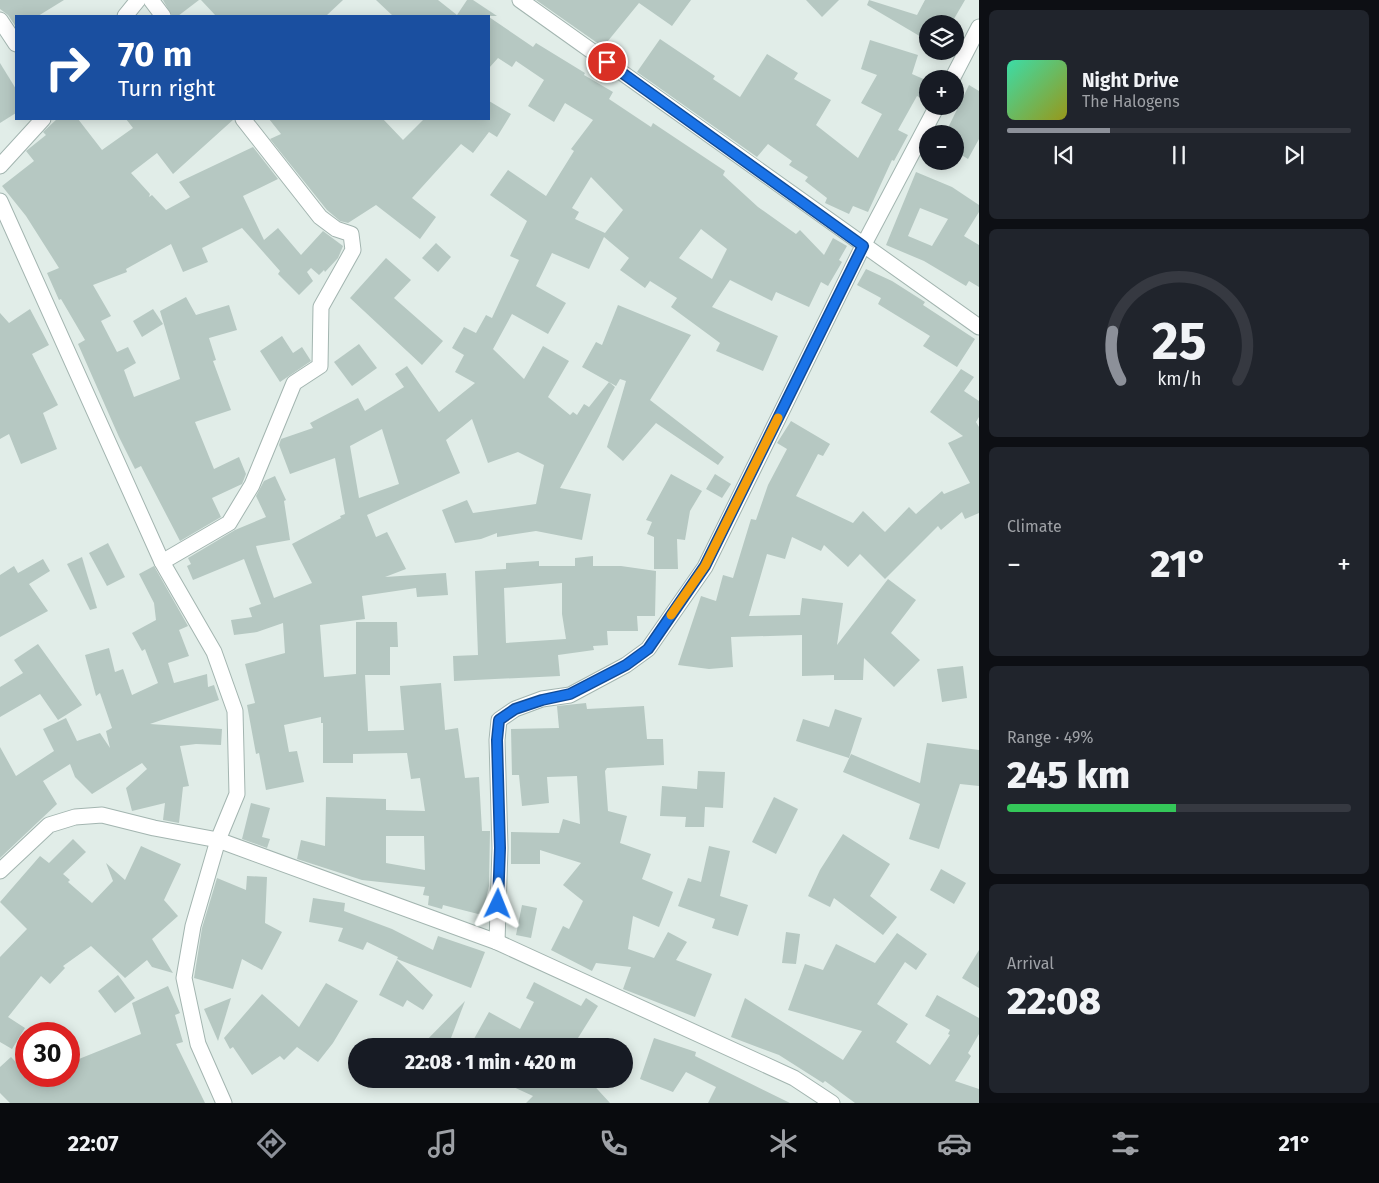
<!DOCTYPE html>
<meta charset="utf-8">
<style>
body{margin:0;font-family:"Fira Sans",sans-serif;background:#20242c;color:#f1f3f6;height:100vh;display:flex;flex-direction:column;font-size:19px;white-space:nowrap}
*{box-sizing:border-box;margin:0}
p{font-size:16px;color:#9ea1a6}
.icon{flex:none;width:28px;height:28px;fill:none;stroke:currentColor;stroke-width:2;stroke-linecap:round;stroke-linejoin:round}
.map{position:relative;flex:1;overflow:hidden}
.details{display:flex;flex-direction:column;gap:10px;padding:10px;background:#0d0f14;width:400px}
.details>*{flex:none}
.guide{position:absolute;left:15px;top:15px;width:475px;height:105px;border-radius:0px;box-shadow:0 2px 12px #0003;background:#1a4fa0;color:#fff;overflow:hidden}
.tools{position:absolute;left:919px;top:15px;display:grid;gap:10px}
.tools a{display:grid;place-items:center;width:45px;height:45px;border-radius:50%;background:#171b24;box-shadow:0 2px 12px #0003;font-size:25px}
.speed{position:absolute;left:15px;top:1022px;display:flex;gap:10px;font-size:25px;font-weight:700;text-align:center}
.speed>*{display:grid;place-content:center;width:65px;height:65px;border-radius:50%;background:#171b24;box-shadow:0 2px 12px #0003;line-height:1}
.speed .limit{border:8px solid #d22;background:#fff;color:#111}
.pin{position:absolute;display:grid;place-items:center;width:42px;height:42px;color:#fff;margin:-21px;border:2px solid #fff;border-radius:50%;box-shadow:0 1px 5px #0007}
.me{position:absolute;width:55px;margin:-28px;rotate:2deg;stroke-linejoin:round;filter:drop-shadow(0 0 4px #0008)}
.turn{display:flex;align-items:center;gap:18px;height:105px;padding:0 20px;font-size:22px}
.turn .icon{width:65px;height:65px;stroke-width:2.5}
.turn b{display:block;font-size:35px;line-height:42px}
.big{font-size:38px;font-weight:800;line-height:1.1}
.details .card{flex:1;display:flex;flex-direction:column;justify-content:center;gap:8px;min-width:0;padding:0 18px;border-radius:8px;background:#20242c}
.details .dial{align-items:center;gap:0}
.dial svg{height:130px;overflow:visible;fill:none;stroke:#363941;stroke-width:7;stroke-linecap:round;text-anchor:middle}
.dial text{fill:#f1f3f6;stroke:none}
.song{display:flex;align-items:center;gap:15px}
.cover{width:60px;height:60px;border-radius:8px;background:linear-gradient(135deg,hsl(160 70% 55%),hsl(60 70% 35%))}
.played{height:5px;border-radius:2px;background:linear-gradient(90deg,#8c9099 30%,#363941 30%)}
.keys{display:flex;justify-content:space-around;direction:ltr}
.heat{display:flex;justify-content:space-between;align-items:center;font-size:28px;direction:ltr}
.charge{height:8px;border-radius:4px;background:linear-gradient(90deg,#34c759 49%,#363941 0)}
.trip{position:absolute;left:348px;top:1038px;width:285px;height:50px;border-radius:25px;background:#171b24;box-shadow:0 2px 12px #0003;font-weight:800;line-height:50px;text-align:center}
.tabs{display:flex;height:80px;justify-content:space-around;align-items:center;background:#090b0e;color:#9ea1a6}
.tabs .icon{width:35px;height:35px}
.tabs .on{color:#8c9099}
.tabs b{font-size:22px;color:#f1f3f6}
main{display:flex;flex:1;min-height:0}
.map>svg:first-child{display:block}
</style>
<main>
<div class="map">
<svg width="979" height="1103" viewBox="0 0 979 1103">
<rect width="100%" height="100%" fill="#e1ede8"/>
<!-- building -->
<g fill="#b6c8c2" fill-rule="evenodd">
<path d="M0 0H64L38 16H16V27L8 15 0 9Z"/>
<path d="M163 0H199L178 16H172Z"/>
<path d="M201 0H343L326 16H216Z"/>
<path d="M376 0H438L457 15 467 0H473L497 16H393Z"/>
<path d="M536 0H691L672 26 639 3 603 47Z"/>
<path d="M806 0H839L822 17Z"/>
<path d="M869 0 917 15 925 0H965L951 24H928V41L867 5Z"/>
<path d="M489 17 533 47 536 43 585 73 584 75 613 92 609 99 651 127 653 123 725 171 723 175 758 207 796 234 800 230 824 255 833 238 847 246 839 260 842 262 828 286 821 282 809 307 776 292 772 301 730 280 712 307 778 336 763 371 716 351 720 343 671 307 677 298 650 281 645 288 620 270 629 258 604 237 589 269 552 253 536 286 566 303 548 334 512 314 493 349 524 379 543 346 569 361 548 397 570 415 573 412 577 415 584 404 589 407 609 382 615 387 560 488 591 494 582 540 536 531 497 537V533L481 539 455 543 442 510 467 500 473 513 536 504 544 465 518 452 488 463 472 419 446 440 460 473 367 515 376 537 387 532 406 569 385 577 446 573 448 595 417 597 416 588 362 596 365 619 320 625 324 677 356 674V622H397L398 647H390V675H365L368 731 404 730 400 686 441 683 445 730 458 728 465 778 479 777 482 831H490L489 886 482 915 443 905 442 909 428 905 429 896 423 895 425 887 362 880 297 859 301 840 325 846 326 797 386 799V810L425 811 420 778 411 779 407 753 353 754V763H323V723H321V717L284 725 289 752 297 751 304 782 266 790 259 753 256 754 247 705 255 703 245 664 285 653 283 623 257 632 234 635 231 620 252 617 249 608 261 604 244 559 193 580 187 566 191 564 188 558 235 530 266 517 256 496 264 481 275 476 286 500 284 501 290 540 256 546 258 553 274 598 312 583 292 544 341 518 340 516 345 514 335 458 290 474 279 445 281 439 313 428 310 423 358 398 365 411 404 387 395 374 407 366 439 412 475 383 455 372 464 355 452 348 464 327 476 333 486 315 492 318 519 260 510 256 527 221 490 195 508 170 546 196 574 151 571 149 593 120 565 103 554 122 528 106 544 80 516 61 512 67 498 58 489 68ZM591 177 623 210 605 233 575 219 579 212 572 208ZM701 229 727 249 712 279 679 258ZM382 429 399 484 359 498 350 446ZM386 836H424L425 870 386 863Z"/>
<path d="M660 39 715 76 713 79 740 97 767 54 798 73 794 79 831 100 816 125 858 158 882 114 861 103 877 75 861 69 870 40 918 55 912 74 928 81V89L923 99 917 96 898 130 908 135 894 161 892 160 868 212 853 206 849 214 825 203 827 198 805 181 808 177 789 165 792 161 768 144 757 157 637 72Z"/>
<path d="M0 63 16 89V113L0 123Z"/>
<path d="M969 85 979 91V139L968 159 955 151V134H945Z"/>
<path d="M489 101 511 114 497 137 489 132 473 153 461 144 412 198 436 217 420 239 376 205 348 223 340 221 327 210 270 139 281 134 269 119H383L403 140 424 119H489Z"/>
<path d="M57 119H78L102 150 133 128 126 119H234L173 174 157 153 131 173 150 194 149 197 152 195 166 210 190 197 179 182 253 147 278 179 243 196 264 240 278 228 301 255 323 231 343 246 338 258 325 272 324 270 319 275 311 268 307 272 313 281 299 295 278 274 280 271 242 228 202 248 208 262 183 272 171 244 126 269 127 272 93 285 111 316 101 321 117 352 128 347 136 363 124 370 134 397 180 379 160 311 186 297 196 315 229 305 237 330 209 338 216 360 213 361 231 410 195 422 214 469 239 457 246 474 242 484 212 498 221 517 180 541 141 466 135 469 119 437 78 344 85 340 61 299 59 300 47 273 59 268 26 216 2 186 34 161 26 151 46 135 43 132Z"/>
<path d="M916 172 952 187 979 205V212L964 236 979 245V287L969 281 966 286 924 261 886 245ZM920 208 948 219 932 246 908 236Z"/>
<path d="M436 243 451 257 438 272 422 258Z"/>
<path d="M386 258 411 280 394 298 443 341 422 365 350 298Z"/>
<path d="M866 269 892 281 925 302 923 305 975 339 957 367 923 346 930 336 878 304 881 298 857 285Z"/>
<path d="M618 305 691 335 650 400 724 457 718 465 656 423 623 461 607 447 626 381 620 379 616 386 582 367 596 342 602 345Z"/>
<path d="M30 309 49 345 32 354 58 405 43 413 57 449 21 464 9 434 0 439V313L9 323Z"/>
<path d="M153 309 163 324 142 337 133 321Z"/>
<path d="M282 336 293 353 302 347 311 361 280 382 260 351Z"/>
<path d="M359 344 377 368 352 386 334 362Z"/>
<path d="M961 369 974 377 964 391 979 401V417L976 422 979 427V513L965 519 962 512 941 530 938 526 885 579 860 554 848 567 824 545 821 551 792 537 785 559 767 554 749 616 800 615 802 598 843 603 837 645 888 579 916 600 891 633 920 660 894 687 864 658 863 680H834V675L802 676V635L731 637 733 667 709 669 678 665 701 596 716 601 723 575 733 578 751 519 756 520 768 485 787 449 777 443 791 421 830 444 823 456 818 454 796 496 853 523 863 511 885 532 909 507 916 514 942 491 944 494 970 483 948 443 963 436 930 412Z"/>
<path d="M671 474 702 491 690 511 685 540 677 539 678 569H654V537L647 534 652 522 646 520Z"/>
<path d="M715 474 731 484 722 498 706 489Z"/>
<path d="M108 543 125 577 107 586 89 553Z"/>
<path d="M593 556V566H621L656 571 655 616H637L638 631H607L608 645 593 646 594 650 558 655 560 676 454 681 453 656 478 655 475 571 506 569V563L539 561V566H575V558ZM562 583V614L566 639 506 643 504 588Z"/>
<path d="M82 557 97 608 90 610 67 564Z"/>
<path d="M43 559 50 571 29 584 48 611 0 637V575L14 566 18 573Z"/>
<path d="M154 566 188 626 179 630 189 656 168 663 174 683 207 674 208 687 214 685 219 700 150 724 222 729 221 745 196 744 180 746 189 786 183 787 179 823 163 820 165 803 132 811 126 788 147 769 142 763 92 794 75 777 70 764 43 781 57 804 0 858V747L16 776 54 751 43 729 66 718 77 741 100 733 110 748 106 731 112 728 100 693 96 696 85 655 109 648 115 672 123 669 132 695 158 683 145 649 142 651 132 633 156 620 154 603 139 574Z"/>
<path d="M38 644 82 705 58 720 40 694 0 717V687L23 673 14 660Z"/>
<path d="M963 666 967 698 942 702 937 669Z"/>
<path d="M586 703 587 709 644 706 647 739H663L664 765 607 768 605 771 608 811 627 816 620 843 651 854 642 879 673 892 659 927 633 916 628 949 654 958 668 932 687 942 676 960 712 974 695 1017 623 989 631 967 596 963 592 971 551 950 563 926 569 929 583 901 563 885 581 863 540 850V864H511V832L559 833 563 819 580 824 577 776 547 777 549 803 522 806 519 775H512L511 729 559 728 557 706Z"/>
<path d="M835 709 862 718 849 758 796 741 803 719 829 727Z"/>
<path d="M927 743 979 750V786L960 784 939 849 909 839 920 804 843 772 851 754 920 783Z"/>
<path d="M698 771 725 772 723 808 705 807 704 827H685L686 817 660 816 662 786 697 789Z"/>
<path d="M774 797 798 809 776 854 752 842Z"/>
<path d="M251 803 270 808 262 837 270 839 267 848 242 839Z"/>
<path d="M843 834 890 864 870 896 897 917 883 935 834 898 830 907 808 896 820 870Z"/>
<path d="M73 839 86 852 63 874 70 880 68 882 92 903 113 881 106 863 125 880 141 846 181 864 164 900 178 916 152 939 173 973 152 967 147 960 125 978 91 946 63 966 65 968 50 984 41 976 8 1017 25 1028 12 1049 0 1042V957L27 929 0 902 40 856 49 863Z"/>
<path d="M709 846 730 851 720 896 748 905 738 936 712 928 715 919 678 906 688 878 701 882Z"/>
<path d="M941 869 966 883 954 904 930 890Z"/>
<path d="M247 876 267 877 265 923 282 932 262 970 242 959 233 989 194 978 202 928 217 878 246 890Z"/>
<path d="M313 898 345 903 344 911 392 929 433 950 438 936 485 952 471 988 397 959 398 957 367 942 363 950 338 941 343 928 309 922Z"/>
<path d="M522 905 537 908 531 938 516 935Z"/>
<path d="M786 932 800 934 796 964 782 963Z"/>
<path d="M897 933 927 954 916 970 905 962 877 1004 908 1024 896 1042 930 1065 950 1035 948 1034 950 1030 925 1016 937 995 979 1018V1034L968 1053 971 1056 955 1081 979 1089V1103H855L825 1081 823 1083 779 1055 731 1037 745 998 843 1060 862 1031 788 1010 805 964 823 970 836 944 875 963Z"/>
<path d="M979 950V988L962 978Z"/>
<path d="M397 960 433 995 423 1010 407 1000 403 1007 379 995Z"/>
<path d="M118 975 135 998 115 1013 98 991Z"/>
<path d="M534 982 581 1006 586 998 598 1006 573 1046H470L489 1012 520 1029 534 1002 526 998Z"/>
<path d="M326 983 358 1001 333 1043 318 1062 297 1047 284 1060 280 1056 252 1075 233 1047 230 1049 224 1038 262 994 299 1027Z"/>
<path d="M168 986 180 1013 175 1015 183 1042 176 1044 205 1103H10L0 1093V1067L11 1057 26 1073V1076H69V1063L141 1034 132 1003Z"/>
<path d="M231 998 218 1041 204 1009Z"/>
<path d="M465 1001 448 1046H421Z"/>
<path d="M654 1038 696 1052 695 1056 790 1103H708L716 1087 686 1072 673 1092 640 1079Z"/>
<path d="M496 1079H588L610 1103H526L533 1096Z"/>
</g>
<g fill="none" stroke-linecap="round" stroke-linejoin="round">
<!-- minor casing -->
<g stroke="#a3b5b0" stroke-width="17">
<g id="minor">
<path d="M151 0 163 16"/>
<path d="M520 0 979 327"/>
<path d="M125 16 138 0"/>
<path d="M0 20 16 44"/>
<path d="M952 79 979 27"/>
<path d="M0 166 43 119"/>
<path d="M0 201 162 562 214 652 235 711 237 794 218 840 193 926 184 978 198 1044 224 1103"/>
<path d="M162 562 229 523 252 485 294 383 320 366 321 307 353 250 351 234 336 229 320 217 243 119"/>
<path d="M0 871 49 825 75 817 102 815 154 828 218 840 497 942 794 1078 832 1103"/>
<path d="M497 942 500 848 497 740 499 720 515 709 542 699 570 695 626 665 648 649 705 567 863 246 937 106"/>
</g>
</g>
<!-- minor -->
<use href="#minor" stroke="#fff" stroke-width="15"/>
</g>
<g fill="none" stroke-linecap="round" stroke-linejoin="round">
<!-- route casing -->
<g stroke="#114b97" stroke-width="12">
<path id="route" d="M498 904 500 848 497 740 499 720 515 709 542 700 570 694 626 665 648 649 705 566 863 246 607 62"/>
</g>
<!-- route -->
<use href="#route" stroke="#1a73e8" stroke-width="9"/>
<!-- slow -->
<path stroke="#f59e0b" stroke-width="9" d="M671 615 705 566 778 418"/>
</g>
</svg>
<div class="tools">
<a><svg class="icon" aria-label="layers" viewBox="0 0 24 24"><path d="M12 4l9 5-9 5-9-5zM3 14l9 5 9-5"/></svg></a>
<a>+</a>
<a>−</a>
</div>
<div class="speed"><div class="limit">30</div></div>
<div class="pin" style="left:607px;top:62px;background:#d93025"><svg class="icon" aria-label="arrive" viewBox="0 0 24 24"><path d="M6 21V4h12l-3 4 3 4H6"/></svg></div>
<svg class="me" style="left:498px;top:904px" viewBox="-20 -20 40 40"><path d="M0-17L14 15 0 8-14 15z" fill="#1a73e8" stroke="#fff" stroke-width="4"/></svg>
<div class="trip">22:08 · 1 min · 420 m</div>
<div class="guide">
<div class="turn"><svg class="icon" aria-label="right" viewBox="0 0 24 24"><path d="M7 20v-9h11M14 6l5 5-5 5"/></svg><div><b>70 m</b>Turn right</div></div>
</div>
</div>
<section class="details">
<div class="card">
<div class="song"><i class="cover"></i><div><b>Night Drive</b><p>The Halogens</p></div></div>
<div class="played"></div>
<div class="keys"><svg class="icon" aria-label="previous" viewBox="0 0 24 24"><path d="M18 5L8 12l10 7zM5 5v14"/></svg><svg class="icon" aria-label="pause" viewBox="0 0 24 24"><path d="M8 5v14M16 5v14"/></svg><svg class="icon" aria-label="next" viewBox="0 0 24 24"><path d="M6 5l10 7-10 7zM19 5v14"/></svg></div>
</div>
<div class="card dial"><svg viewBox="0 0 100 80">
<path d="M14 69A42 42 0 1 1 86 69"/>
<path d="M14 69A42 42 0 0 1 9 39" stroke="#8c9099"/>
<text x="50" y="56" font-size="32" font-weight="700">25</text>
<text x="50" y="72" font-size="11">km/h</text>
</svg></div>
<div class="card"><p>Climate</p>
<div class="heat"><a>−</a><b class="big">21°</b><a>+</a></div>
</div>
<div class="card"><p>Range · 49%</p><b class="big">245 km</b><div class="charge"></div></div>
<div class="card"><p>Arrival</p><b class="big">22:08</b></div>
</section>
</main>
<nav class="tabs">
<b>22:07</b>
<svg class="icon on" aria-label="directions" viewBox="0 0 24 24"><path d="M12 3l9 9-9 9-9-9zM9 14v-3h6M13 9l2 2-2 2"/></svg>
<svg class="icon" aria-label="music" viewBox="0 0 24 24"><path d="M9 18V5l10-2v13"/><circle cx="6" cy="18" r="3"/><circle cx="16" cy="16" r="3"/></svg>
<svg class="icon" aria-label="phone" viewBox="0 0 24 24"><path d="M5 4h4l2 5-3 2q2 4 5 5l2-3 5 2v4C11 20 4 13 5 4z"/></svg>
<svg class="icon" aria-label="climate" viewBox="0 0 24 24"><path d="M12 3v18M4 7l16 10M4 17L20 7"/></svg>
<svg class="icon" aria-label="car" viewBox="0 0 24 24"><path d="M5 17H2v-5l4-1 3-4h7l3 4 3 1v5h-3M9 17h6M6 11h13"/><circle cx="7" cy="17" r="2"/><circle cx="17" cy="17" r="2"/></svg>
<svg class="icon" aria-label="filters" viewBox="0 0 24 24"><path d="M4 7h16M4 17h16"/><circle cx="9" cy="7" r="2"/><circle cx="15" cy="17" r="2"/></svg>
<b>21°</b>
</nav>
